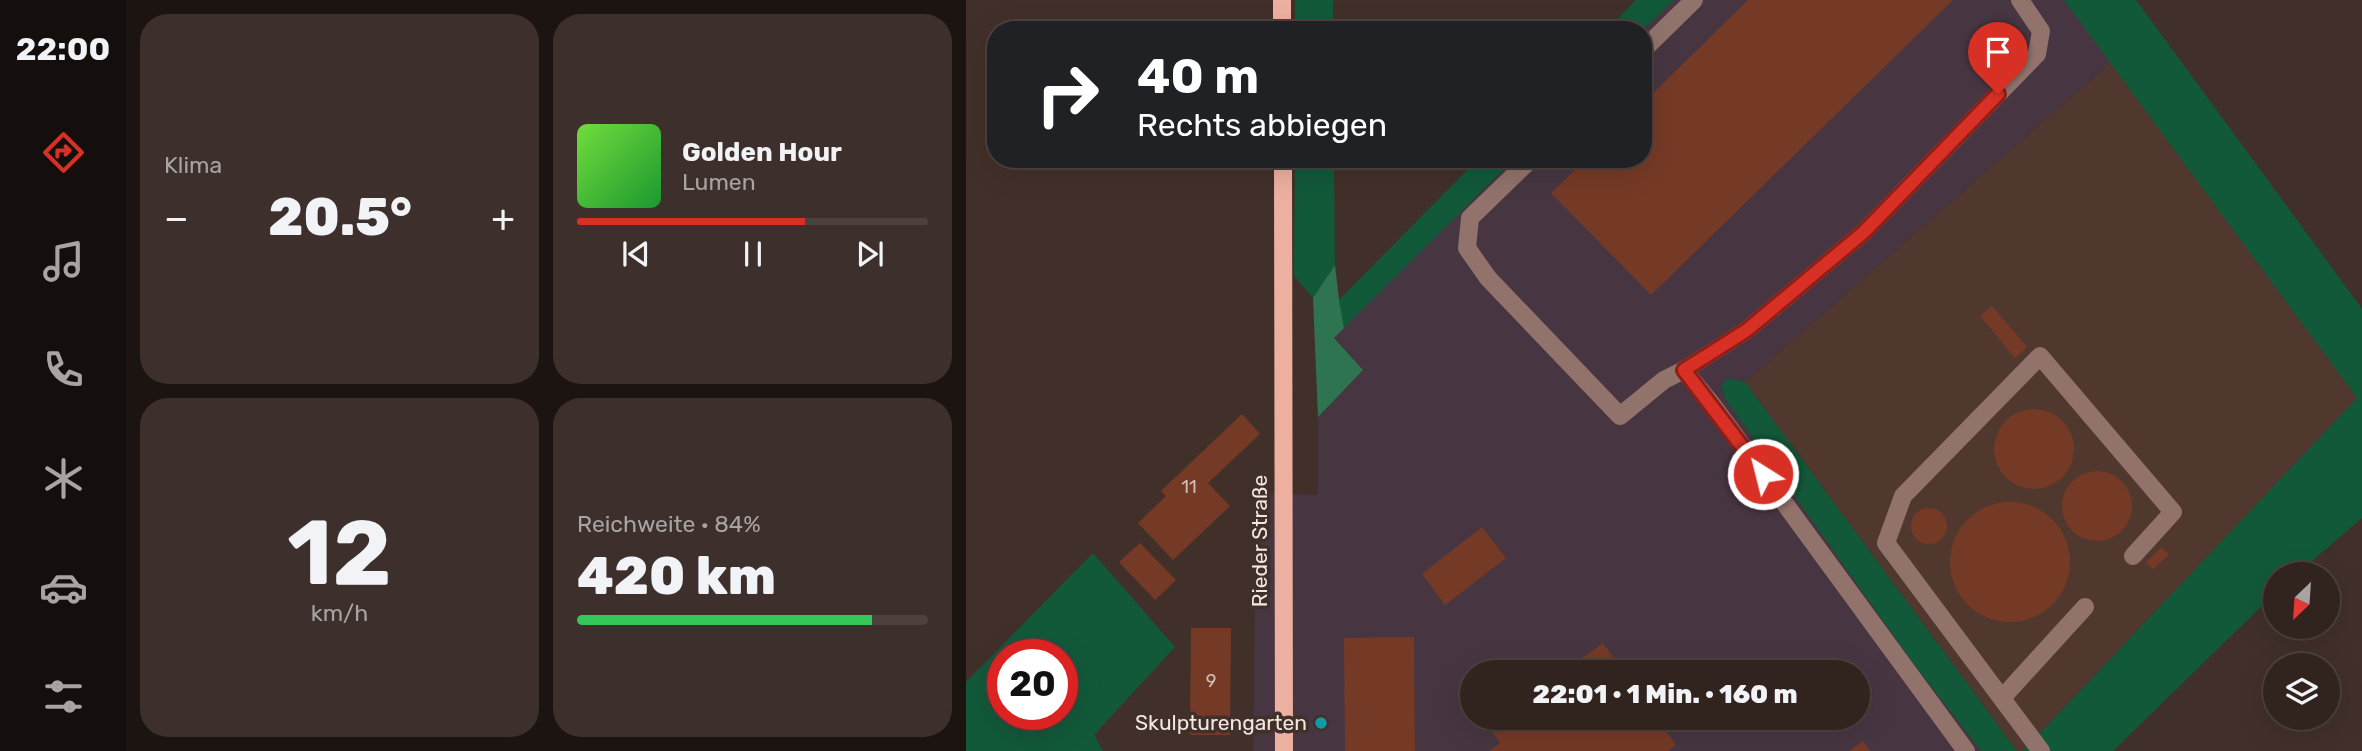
<!DOCTYPE html>
<html lang="de">
<meta charset="utf-8">
<style>
body{margin:0;font-family:Rubik,sans-serif;background:#3d302c;color:#f1f3f6;height:100vh;display:flex;flex-direction:column;font-size:26px;white-space:nowrap}
*{box-sizing:border-box;margin:0}
p{font-size:23px;color:#a8a4a4}
.icon{flex:none;width:38px;height:38px;fill:none;stroke:currentColor;stroke-width:2;stroke-linecap:round;stroke-linejoin:round}
.map{position:relative;flex:1;overflow:hidden}
.side{display:flex;flex-direction:column;gap:14px;padding:14px;background:#1b1411;width:840px}
.side>*{flex:none}
.guide{position:absolute;left:21px;top:21px;width:665px;height:147px;border-radius:28px;box-shadow:0 7px 28px #0002,0 0 0 2px #4c413d;background:#202124;color:#fff;overflow:hidden}
.needle{width:46px;rotate:205deg}
.buttons{position:absolute;left:1297px;top:562px;display:grid;gap:14px}
.buttons a{display:grid;place-items:center;width:77px;height:77px;border-radius:50%;background:#31241f;box-shadow:0 7px 28px #0002,0 0 0 2px #4c413d;font-size:35px}
.speed{position:absolute;left:21px;top:639px;display:flex;gap:14px;font-size:35px;font-weight:700;text-align:center}
.speed>*{display:grid;place-content:center;width:91px;height:91px;border-radius:50%;background:#31241f;box-shadow:0 7px 28px #0002,0 0 0 2px #4c413d;line-height:1}
.speed .limit{border:10px solid #d22;background:#fff;color:#111}
.pin{position:absolute;display:grid;place-items:center;width:60px;height:60px;color:#fff;margin:-72px -30px;border-radius:50% 50% 50% 0;rotate:-45deg;box-shadow:0 0 7px #0007}
.pin .icon{rotate:45deg}
.me{position:absolute;width:77px;margin:-38px;rotate:324deg;stroke-linejoin:round;filter:drop-shadow(0 0 5px #0008)}
.turn{display:flex;align-items:center;gap:24px;height:147px;padding:0 35px;font-size:32px}
.turn .icon{width:91px;height:91px;stroke-width:2.5}
.turn b{display:block;font-size:49px;line-height:60px}
.big{font-size:52px;font-weight:800;line-height:1.1}
.side .card{flex:1;display:flex;flex-direction:column;justify-content:center;gap:10px;min-width:0;padding:0 24px;border-radius:28px;background:#3d302c}
.side .dial{align-items:center;gap:0}
.dial b{font-size:91px;line-height:1}
.song{display:flex;align-items:center;gap:21px}
.cover{width:84px;height:84px;border-radius:10px;background:linear-gradient(135deg,hsl(100 70% 55%),hsl(130 70% 35%))}
.played{height:7px;border-radius:4px;background:linear-gradient(90deg,#d93025 65%,#4c413d 65%)}
.keys{display:flex;justify-content:space-around;direction:ltr}
.heat{display:flex;justify-content:space-between;align-items:center;font-size:38px;direction:ltr}
.charge{height:10px;border-radius:5px;background:linear-gradient(90deg,#34c759 84%,#4c413d 0)}
.side .tiles{flex:1;display:grid;gap:14px;grid-template-columns:repeat(2,1fr)}
.trip{position:absolute;left:494px;top:660px;width:410px;height:70px;border-radius:35px;background:#31241f;box-shadow:0 7px 28px #0002,0 0 0 2px #4c413d;font-weight:800;line-height:70px;text-align:center}
main{display:flex;flex:1;min-height:0}
.menu{display:flex;flex-direction:column;width:126px;justify-content:space-around;align-items:center;background:#140e0c;color:#a8a4a4}
.menu .icon{width:49px;height:49px}
.menu .current{color:#d93025}
.menu b{font-size:32px;color:#f1f3f6}
.map>svg:first-child{display:block}
</style>
<main>
<nav class="menu">
<b>22:00</b>
<svg class="icon current" aria-label="directions" viewBox="0 0 24 24"><path d="M12 3l9 9-9 9-9-9zM9 14v-3h6M13 9l2 2-2 2"/></svg>
<svg class="icon" aria-label="music" viewBox="0 0 24 24"><path d="M9 18V5l10-2v13"/><circle cx="6" cy="18" r="3"/><circle cx="16" cy="16" r="3"/></svg>
<svg class="icon" aria-label="phone" viewBox="0 0 24 24"><path d="M5 4h4l2 5-3 2q2 4 5 5l2-3 5 2v4C11 20 4 13 5 4z"/></svg>
<svg class="icon" aria-label="climate" viewBox="0 0 24 24"><path d="M12 3v18M4 7l16 10M4 17L20 7"/></svg>
<svg class="icon" aria-label="car" viewBox="0 0 24 24"><path d="M5 17H2v-5l4-1 3-4h7l3 4 3 1v5h-3M9 17h6M6 11h13"/><circle cx="7" cy="17" r="2"/><circle cx="17" cy="17" r="2"/></svg>
<svg class="icon" aria-label="filters" viewBox="0 0 24 24"><path d="M4 7h16M4 17h16"/><circle cx="9" cy="7" r="2"/><circle cx="15" cy="17" r="2"/></svg>
</nav>
<section class="side">
<div class="tiles">
<div class="card"><p>Klima</p>
<div class="heat"><a>−</a><b class="big">20.5°</b><a>+</a></div>
</div>
<div class="card">
<div class="song"><i class="cover"></i><div><b>Golden Hour</b><p>Lumen</p></div></div>
<div class="played"></div>
<div class="keys"><svg class="icon" aria-label="previous" viewBox="0 0 24 24"><path d="M18 5L8 12l10 7zM5 5v14"/></svg><svg class="icon" aria-label="pause" viewBox="0 0 24 24"><path d="M8 5v14M16 5v14"/></svg><svg class="icon" aria-label="next" viewBox="0 0 24 24"><path d="M6 5l10 7-10 7zM19 5v14"/></svg></div>
</div>
<div class="card dial"><b>12</b><p>km/h</p></div>
<div class="card"><p>Reichweite · 84%</p><b class="big">420 km</b><div class="charge"></div></div>
</div>
</section>
<div class="map">
<svg width="1396" height="751" viewBox="0 0 1396 751">
<rect width="100%" height="100%" fill="#413029"/>
<!-- commercial -->
<path fill="#473642" fill-rule="evenodd" d="M708 0H1098L1145 62 779 382 762 378 755 385 759 398 945 660 1015 751H287L290 524 297 493 352 495V417L397 370 368 337 548 159H677V30ZM506 672H891V718H506Z"/>
<!-- built -->
<path fill="#50382e" d="M1145 62 1392 398 1057 751H1051L779 382Z"/>
<!-- green -->
<g fill="#12593a" fill-rule="evenodd">
<rect x="329" y="0" width="38" height="30"/>
<path d="M670 0H708L677 30H641Z"/>
<path d="M1098 0H1170L1396 309V518L1331 574H1309V593L1147 751H1057L1391 398Z"/>
<path d="M329 159H368L369 265 347 298 328 276Z"/>
<path d="M512 159H548L378 328 373 300Z"/>
<path d="M762 378 779 382 1051 751H1015L945 660 759 398 755 385Z"/>
<path d="M127 553 209 647 128 735 137 751H0V682ZM37 654H96V714H37Z"/>
</g>
<!-- forest -->
<path fill="#2e7451" d="M369 265 373 300 378 328 368 338 397 370 352 417 347 298Z"/>
<!-- building -->
<g fill="#753a26">
<path d="M782 0H987L685 295 585 193 620 159H677V103Z"/>
<path d="M1026 306 1061 347 1049 358 1014 316Z"/>
<circle cx="1068" cy="449" r="40"/>
<path d="M276 414 294 434 242 483 264 506 207 560 172 523 200 496 195 491Z"/>
<circle cx="1131" cy="506" r="35"/>
<circle cx="1044" cy="562" r="60"/>
<circle cx="963" cy="526" r="18"/>
<path d="M516 527 540 558 479 605 456 574Z"/>
<path d="M174 543 210 580 189 600 153 562Z"/>
<path d="M1196 547 1203 555 1187 569 1180 562Z"/>
<path d="M225 628H265L264 735H224Z"/>
<path d="M448 637 449 751H379L378 638Z"/>
<path d="M637 643 658 672H597Z"/>
<path d="M534 718H691L710 745 702 751H523L534 743 522 726Z"/>
<path d="M897 741 904 751H883Z"/>
</g>
<g fill="none" stroke-linecap="round" stroke-linejoin="round">
<!-- minor -->
<g stroke="#91736b" stroke-width="18">
<path d="M677 50 728 0"/>
<path d="M565 159 504 218 501 248 522 278 654 416 698 380 718 370 748 407 1000 751"/>
<path d="M718 370 781 330 898 232 1071 54 1075 31 1054 0"/>
<path d="M1037 697 1119 607"/>
<path d="M1075 751 920 543 937 496 1074 356 1207 512 1167 556"/>
</g>
<!-- major -->
<g stroke="#edb0a0" stroke-width="18">
<path d="M316 0V30"/>
<path d="M317 159 318 751"/>
</g>
</g>
<g fill="none" stroke-linecap="round" stroke-linejoin="round">
<!-- route casing -->
<g stroke="#8d1f18" stroke-width="18">
<path id="route" d="M797 474 718 370 781 330 898 232 1032 94"/>
</g>
<!-- route -->
<use href="#route" stroke="#d93025" stroke-width="12"/>
</g>
<!-- markers -->
<circle fill="#0f9aa8" stroke="#413029" stroke-width="2.5" cx="355" cy="723" r="7"/>
<g text-anchor="middle" stroke-width="7" stroke-linejoin="round" paint-order="stroke">
<!-- number labels -->
<g font-size="18" fill="#d4bcb4">
<text x="223" y="493">11</text>
<text x="245" y="687">9</text>
</g>
<!-- street labels -->
<g font-size="21" fill="#f3e7e3" stroke="#413029">
<text transform="translate(294 541) rotate(-90)" y="7">Rieder Straße</text>
</g>
<!-- poi labels -->
<g font-size="21" fill="#f3e7e3" stroke="#413029" text-anchor="end">
<text x="341" y="730">Skulpturengarten</text>
</g>
</g>
</svg>
<div class="buttons">
<a><svg class="needle" viewBox="-14 -14 28 28"><path d="M0-13l5 13h-10z" fill="#e53935"/><path d="M0 13l5-13h-10z" fill="#a8a4a4"/></svg></a>
<a><svg class="icon" aria-label="layers" viewBox="0 0 24 24"><path d="M12 4l9 5-9 5-9-5zM3 14l9 5 9-5"/></svg></a>
</div>
<div class="speed"><div class="limit">20</div></div>
<div class="pin" style="left:1032px;top:94px;background:#d93025"><svg class="icon" aria-label="arrive" viewBox="0 0 24 24"><path d="M6 21V4h12l-3 4 3 4H6"/></svg></div>
<svg class="me" style="left:797px;top:474px" viewBox="-20 -20 40 40"><circle r="17" fill="#d93025" stroke="#fff" stroke-width="3"/><path d="M0-11L8 9 0 5-8 9z" fill="#fff"/></svg>
<div class="trip">22:01 · 1 Min. · 160 m</div>
<div class="guide">
<div class="turn"><svg class="icon" aria-label="right" viewBox="0 0 24 24"><path d="M7 20v-9h11M14 6l5 5-5 5"/></svg><div><b>40 m</b>Rechts abbiegen</div></div>
</div>
</div>
</main>
